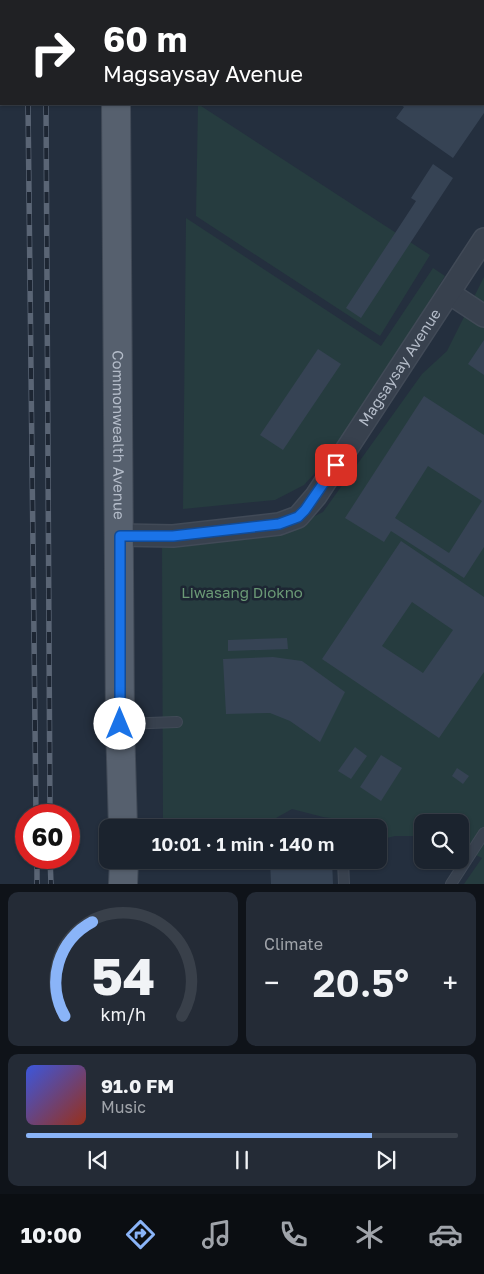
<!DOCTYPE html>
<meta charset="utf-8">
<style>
body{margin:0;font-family:"Golos Text",sans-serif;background:#242b36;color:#f1f3f6;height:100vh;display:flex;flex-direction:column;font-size:19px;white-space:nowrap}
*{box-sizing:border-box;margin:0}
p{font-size:16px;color:#a0a4aa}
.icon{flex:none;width:28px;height:28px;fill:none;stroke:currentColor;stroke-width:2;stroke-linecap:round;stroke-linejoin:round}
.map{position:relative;height:884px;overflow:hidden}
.details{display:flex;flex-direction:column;gap:8px;padding:8px;background:#0f1319;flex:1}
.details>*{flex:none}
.hud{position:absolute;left:0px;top:0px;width:485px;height:105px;box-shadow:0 1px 4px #0004,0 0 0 1px #39404a;background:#202124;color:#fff;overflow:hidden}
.fabs{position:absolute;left:414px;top:814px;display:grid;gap:10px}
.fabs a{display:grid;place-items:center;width:55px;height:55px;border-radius:10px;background:#1b232e;box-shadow:0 1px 4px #0004,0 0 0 1px #39404a;font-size:25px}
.speed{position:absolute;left:15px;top:804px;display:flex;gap:10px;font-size:25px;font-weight:700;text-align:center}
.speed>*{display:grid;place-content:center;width:65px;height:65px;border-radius:50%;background:#1b232e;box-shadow:0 1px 4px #0004,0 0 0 1px #39404a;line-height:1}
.speed .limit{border:8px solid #d22;background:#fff;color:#111}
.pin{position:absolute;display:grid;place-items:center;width:42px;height:42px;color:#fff;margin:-21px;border-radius:10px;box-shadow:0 2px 8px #0006}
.me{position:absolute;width:55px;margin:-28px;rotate:0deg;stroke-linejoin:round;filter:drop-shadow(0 0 4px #0008)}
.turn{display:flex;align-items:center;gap:18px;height:105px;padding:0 20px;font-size:22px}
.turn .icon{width:65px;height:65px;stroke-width:2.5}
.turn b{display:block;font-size:35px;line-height:42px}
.big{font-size:38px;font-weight:600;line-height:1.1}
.details .tile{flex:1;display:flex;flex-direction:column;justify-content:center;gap:8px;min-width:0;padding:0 18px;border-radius:10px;background:#242b36}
.details .dial{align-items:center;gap:0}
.dial svg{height:130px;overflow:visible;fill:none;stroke:#39404a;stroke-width:7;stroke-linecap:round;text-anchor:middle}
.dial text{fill:#f1f3f6;stroke:none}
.song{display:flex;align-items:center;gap:15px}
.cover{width:60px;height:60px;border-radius:8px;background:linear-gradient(135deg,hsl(230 70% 55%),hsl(10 70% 35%))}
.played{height:5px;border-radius:2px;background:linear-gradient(90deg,#8ab4f8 80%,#39404a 80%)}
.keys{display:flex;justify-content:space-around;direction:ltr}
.heat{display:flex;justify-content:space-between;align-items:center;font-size:28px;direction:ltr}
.details .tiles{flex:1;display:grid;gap:8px;grid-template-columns:1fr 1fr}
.tile:last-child{grid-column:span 2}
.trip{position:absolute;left:99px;top:819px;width:288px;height:50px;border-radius:10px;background:#1b232e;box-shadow:0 1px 4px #0004,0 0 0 1px #39404a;font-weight:600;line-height:50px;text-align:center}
.tab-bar{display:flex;height:80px;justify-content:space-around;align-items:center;background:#0b0e12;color:#a0a4aa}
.tab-bar .icon{width:35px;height:35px}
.tab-bar .selected{color:#8ab4f8}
.tab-bar b{font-size:22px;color:#f1f3f6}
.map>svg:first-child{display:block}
</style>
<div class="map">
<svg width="484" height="884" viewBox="0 0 484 884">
<rect width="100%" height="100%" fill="#242f3e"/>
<!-- green -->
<g fill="#263c3f">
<path d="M198 104 430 255 380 336 196 216Z"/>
<path d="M186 218 381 346 433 268 445 276 342 443 304 485 275 500 183 509Z"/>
<path d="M484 277V884H464L482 858 460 847V822H422V836H395L379 840 378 828 373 827 370 823 323 817 292 809 260 827H163L162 548 285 531 323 512 422 374 447 351Z"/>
</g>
<!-- building -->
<g fill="#364354" fill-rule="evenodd">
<path d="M399 104H484V113L453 158 396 118 404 107Z"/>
<path d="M433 164 453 178 361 318 346 308 416 201 411 198Z"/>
<path d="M484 340V375L468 364Z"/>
<path d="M318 349 341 364 283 450 260 435Z"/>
<path d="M424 396 484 435V547L464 578 391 531 384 542 345 518ZM428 466 482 501 449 553 395 518Z"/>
<path d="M401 541 484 597V672L439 738 322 659ZM412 602 453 630 423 673 382 646Z"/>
<path d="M287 638 288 649 228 651V640Z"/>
<path d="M273 657 302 661 345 692 320 742 290 721 270 713 226 714 223 659Z"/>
<path d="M355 747 367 756 351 779 338 771Z"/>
<path d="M381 755 402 768 381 801 360 787Z"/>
<path d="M457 768 469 776 463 784 452 776Z"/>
<path d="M270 860H332L333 884H271Z"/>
</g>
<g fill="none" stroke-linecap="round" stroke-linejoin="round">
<!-- lane casing -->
<g stroke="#414a57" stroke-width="12">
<g id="lane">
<path d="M121 724 177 722"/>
<path d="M343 860 344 884"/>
<path d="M451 884 484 833"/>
</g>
</g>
<!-- street casing -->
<g stroke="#414a57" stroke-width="24">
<g id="street">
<path d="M449 293 484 316"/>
<path id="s1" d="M120 535 173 536 279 524 298 517 316 496 484 239"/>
</g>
</g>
<!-- primary casing -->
<g stroke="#414a57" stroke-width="30">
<g id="primary">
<path d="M115 0V1"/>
<path id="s2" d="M116 104 120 724 123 828"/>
<path d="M123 884 124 860"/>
</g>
</g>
<!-- lane -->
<use href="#lane" stroke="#38414e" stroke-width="10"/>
<!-- street -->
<use href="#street" stroke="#38414e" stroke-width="21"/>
<!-- primary -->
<use href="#primary" stroke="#56606e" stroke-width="28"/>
<!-- rail casing -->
<g stroke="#5a6575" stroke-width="5.5">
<g id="rail">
<path d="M27 0V1"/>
<path d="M45 0V1"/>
<path d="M28 104 36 815"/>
<path d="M46 104 50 815"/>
<path d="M37 858V884"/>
<path d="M50 858 51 884"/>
</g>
</g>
<!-- rail -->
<use href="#rail" stroke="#1d2633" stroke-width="4" stroke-dasharray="11" stroke-linecap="butt"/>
</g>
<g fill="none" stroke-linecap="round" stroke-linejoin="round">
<!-- route casing -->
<g stroke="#114b97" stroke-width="12">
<path id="route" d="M120 724V536H173L279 524 298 517 305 510 336 465"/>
</g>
<!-- route -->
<use href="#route" stroke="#1a73e8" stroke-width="9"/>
</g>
<g text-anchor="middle" stroke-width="5" stroke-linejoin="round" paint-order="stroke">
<!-- street labels -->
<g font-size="15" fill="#b4bcc9" stroke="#1d2633">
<text dy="5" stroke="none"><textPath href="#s1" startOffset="361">Magsaysay Avenue</textPath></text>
<text dy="5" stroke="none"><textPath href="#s2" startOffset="331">Commonwealth Avenue</textPath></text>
</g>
<!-- park labels -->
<g font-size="15" fill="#6b9a76" stroke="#1d2633">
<text x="242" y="598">Liwasang Diokno</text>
</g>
</g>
</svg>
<div class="fabs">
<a><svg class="icon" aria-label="search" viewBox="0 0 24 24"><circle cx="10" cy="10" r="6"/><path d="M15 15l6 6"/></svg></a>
</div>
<div class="speed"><div class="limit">60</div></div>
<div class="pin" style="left:336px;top:465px;background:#d93025"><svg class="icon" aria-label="arrive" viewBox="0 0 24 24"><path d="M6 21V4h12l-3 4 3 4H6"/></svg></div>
<svg class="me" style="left:120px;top:724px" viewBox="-20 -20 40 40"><circle r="19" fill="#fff"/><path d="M0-13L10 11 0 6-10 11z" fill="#1a73e8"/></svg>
<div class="trip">10:01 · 1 min · 140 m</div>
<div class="hud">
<div class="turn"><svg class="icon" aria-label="right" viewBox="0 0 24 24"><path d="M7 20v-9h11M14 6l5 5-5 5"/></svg><div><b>60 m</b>Magsaysay Avenue</div></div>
</div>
</div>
<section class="details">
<div class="tiles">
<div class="tile dial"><svg viewBox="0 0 100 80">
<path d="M14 69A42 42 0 1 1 86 69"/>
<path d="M14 69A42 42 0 0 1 31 11" stroke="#8ab4f8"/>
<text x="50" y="56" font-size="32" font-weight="700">54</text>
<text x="50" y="72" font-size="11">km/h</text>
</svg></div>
<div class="tile"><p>Climate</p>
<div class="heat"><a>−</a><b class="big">20.5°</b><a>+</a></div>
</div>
<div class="tile">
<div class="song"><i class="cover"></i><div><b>91.0 FM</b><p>Music</p></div></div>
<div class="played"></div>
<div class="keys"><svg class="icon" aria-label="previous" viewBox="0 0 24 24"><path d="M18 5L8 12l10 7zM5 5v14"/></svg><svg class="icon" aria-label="pause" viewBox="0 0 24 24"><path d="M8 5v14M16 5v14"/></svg><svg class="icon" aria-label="next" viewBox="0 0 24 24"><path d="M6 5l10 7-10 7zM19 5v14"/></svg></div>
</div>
</div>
</section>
<nav class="tab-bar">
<b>10:00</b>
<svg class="icon selected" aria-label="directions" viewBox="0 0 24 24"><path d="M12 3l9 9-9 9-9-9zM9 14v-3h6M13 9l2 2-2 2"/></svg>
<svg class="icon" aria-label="music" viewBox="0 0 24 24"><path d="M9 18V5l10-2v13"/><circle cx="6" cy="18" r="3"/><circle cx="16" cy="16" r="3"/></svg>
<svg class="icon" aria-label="phone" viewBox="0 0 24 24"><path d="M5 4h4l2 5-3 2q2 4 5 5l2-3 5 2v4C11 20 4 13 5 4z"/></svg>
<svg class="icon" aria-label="climate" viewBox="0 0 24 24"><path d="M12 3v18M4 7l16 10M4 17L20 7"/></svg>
<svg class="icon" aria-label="car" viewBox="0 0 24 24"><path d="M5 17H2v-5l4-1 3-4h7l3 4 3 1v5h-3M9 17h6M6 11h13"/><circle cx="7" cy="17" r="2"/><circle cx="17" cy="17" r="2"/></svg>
</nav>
